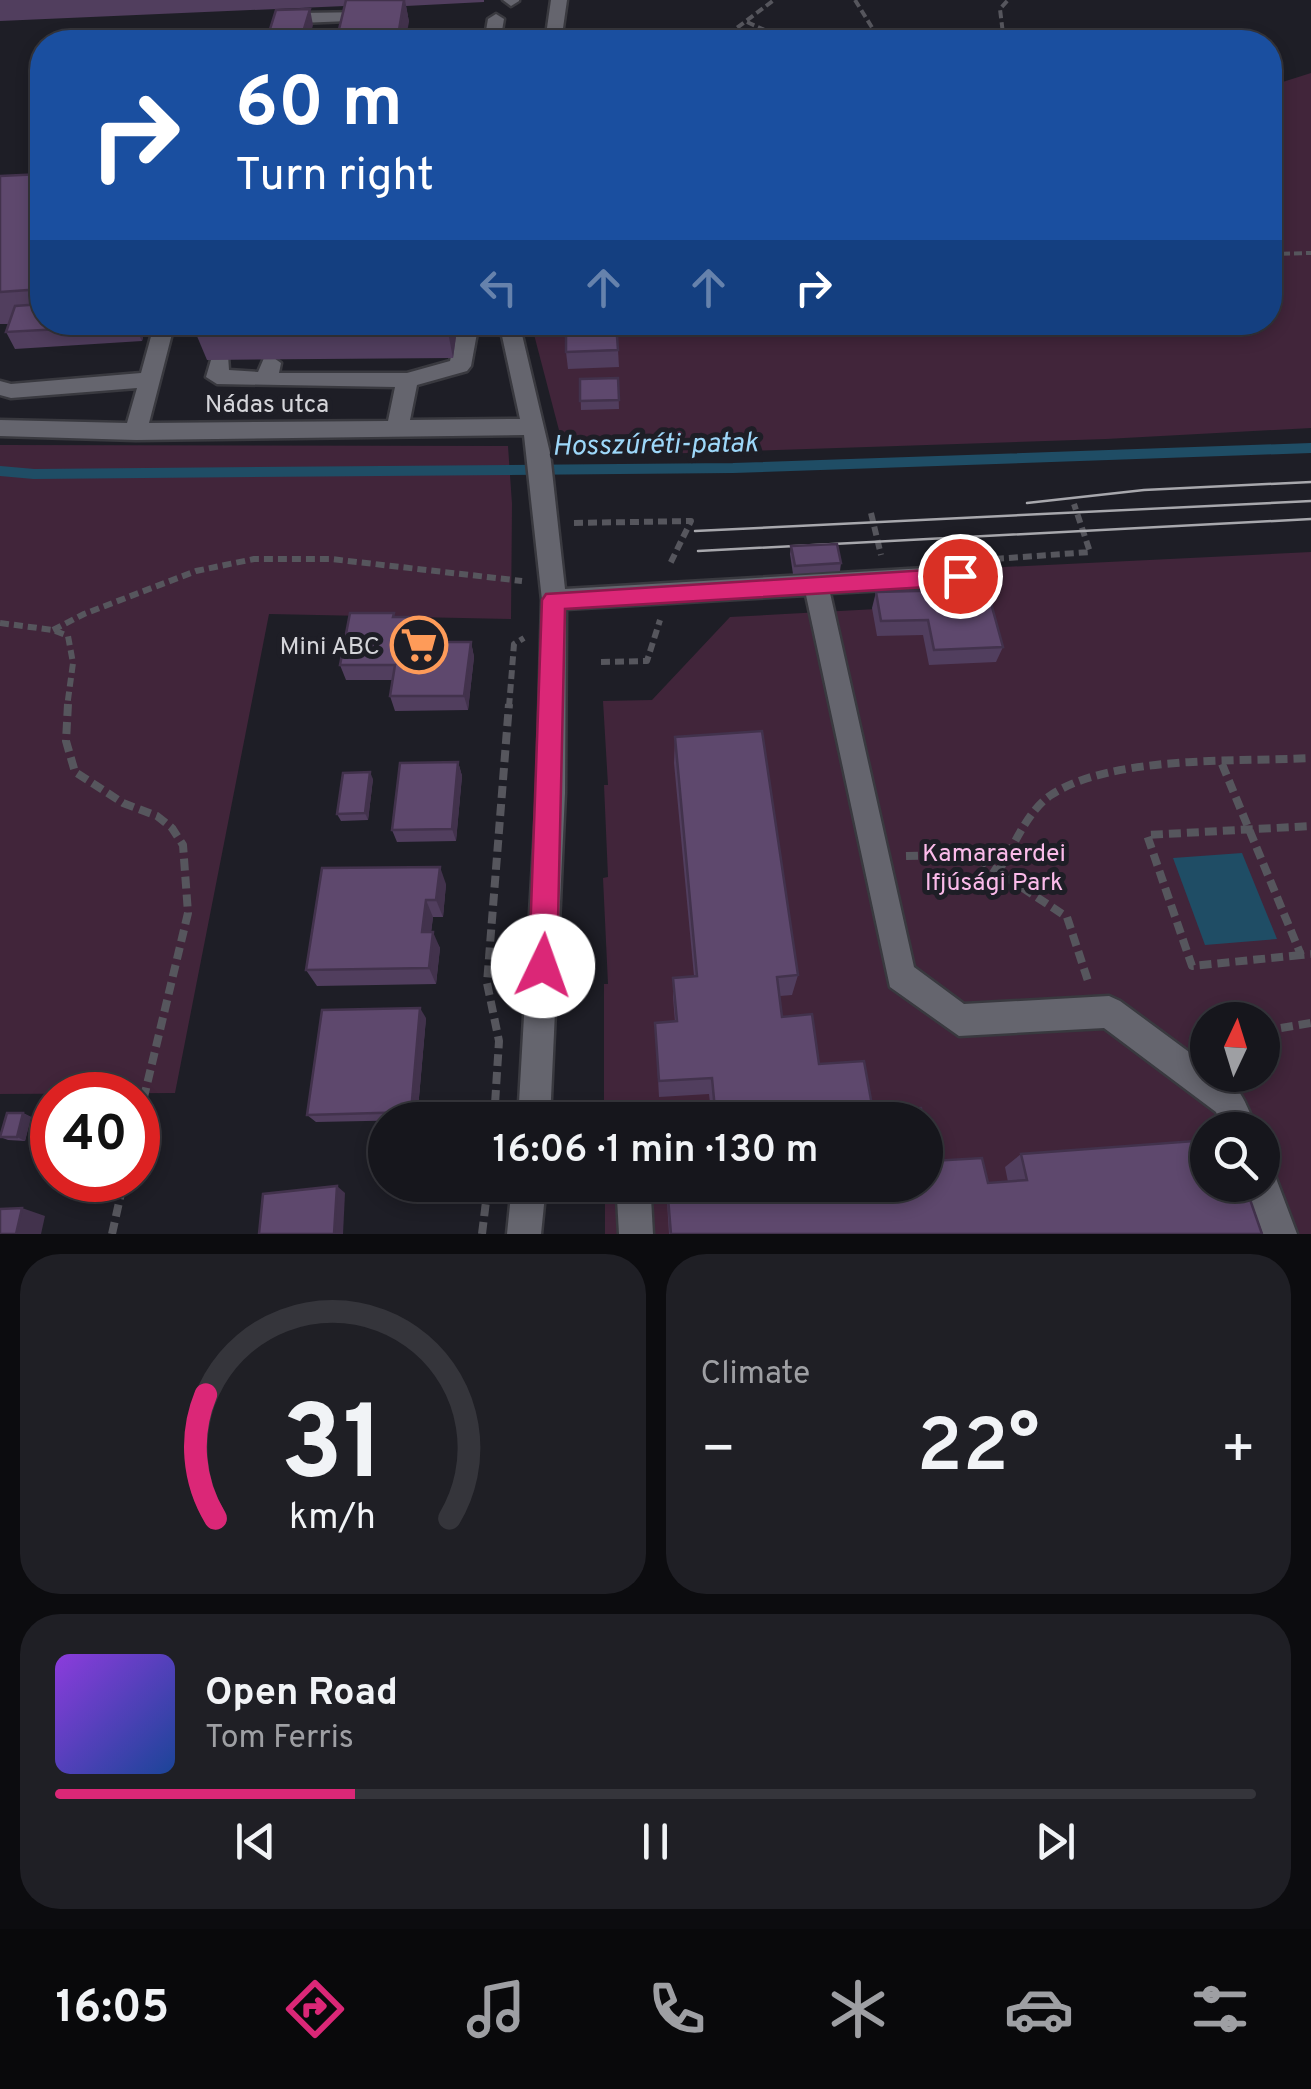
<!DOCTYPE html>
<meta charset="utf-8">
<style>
body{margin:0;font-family:Overpass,sans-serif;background:#1f1f25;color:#f1f3f6;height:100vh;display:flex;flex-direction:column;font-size:38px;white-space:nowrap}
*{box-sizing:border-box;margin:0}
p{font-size:32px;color:#9e9fa3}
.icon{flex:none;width:55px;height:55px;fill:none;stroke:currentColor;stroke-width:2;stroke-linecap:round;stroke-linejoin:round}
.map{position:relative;height:1234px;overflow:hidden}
.drawer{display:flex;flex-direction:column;gap:20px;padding:20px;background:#0c0c0f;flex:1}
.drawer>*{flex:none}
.top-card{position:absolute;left:30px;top:30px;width:1252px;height:305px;border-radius:40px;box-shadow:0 5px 15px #0003,0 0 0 2px #35353b;background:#1a4fa0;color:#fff;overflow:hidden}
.needle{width:65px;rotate:4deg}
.controls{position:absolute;left:1190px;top:1002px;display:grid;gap:20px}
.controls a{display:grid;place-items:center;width:90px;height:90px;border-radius:50%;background:#16161c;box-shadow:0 5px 15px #0003,0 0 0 2px #35353b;font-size:50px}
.speed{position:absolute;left:30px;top:1072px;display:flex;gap:20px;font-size:50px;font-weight:700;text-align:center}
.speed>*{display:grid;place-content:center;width:130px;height:130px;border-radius:50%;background:#16161c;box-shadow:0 5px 15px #0003,0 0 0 2px #35353b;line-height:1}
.speed .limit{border:15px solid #d22;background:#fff;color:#111}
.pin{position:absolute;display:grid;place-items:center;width:85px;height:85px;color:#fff;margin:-42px;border:5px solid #fff;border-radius:50%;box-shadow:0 2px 10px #0007}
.me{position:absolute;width:110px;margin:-55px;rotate:3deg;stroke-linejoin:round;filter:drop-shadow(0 0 8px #0008)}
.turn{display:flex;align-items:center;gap:35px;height:210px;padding:0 40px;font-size:45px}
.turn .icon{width:130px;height:130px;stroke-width:2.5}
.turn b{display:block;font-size:70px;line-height:85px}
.lanes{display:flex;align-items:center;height:95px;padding:0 40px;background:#0003;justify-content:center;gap:50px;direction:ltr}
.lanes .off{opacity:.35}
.big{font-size:75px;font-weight:600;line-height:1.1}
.drawer .widget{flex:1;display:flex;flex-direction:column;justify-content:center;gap:15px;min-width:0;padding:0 35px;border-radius:40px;background:#1f1f25}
.drawer .dial{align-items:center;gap:0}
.dial svg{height:260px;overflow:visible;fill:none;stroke:#35353b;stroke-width:7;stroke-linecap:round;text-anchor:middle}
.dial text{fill:#f1f3f6;stroke:none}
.song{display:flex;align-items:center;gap:30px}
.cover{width:120px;height:120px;border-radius:15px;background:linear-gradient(135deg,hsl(270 70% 55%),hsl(220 70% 35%))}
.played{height:10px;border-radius:5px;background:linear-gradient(90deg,#db2777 25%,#35353b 25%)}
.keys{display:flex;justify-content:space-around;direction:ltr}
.heat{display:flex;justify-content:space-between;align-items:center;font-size:55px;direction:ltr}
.drawer .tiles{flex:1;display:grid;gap:20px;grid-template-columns:1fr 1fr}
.widget:last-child{grid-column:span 2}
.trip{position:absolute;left:368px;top:1102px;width:575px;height:100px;border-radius:50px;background:#16161c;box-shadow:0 5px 15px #0003,0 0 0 2px #35353b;font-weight:600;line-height:100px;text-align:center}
.dock{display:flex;height:160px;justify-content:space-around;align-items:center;background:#09090b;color:#9e9fa3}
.dock .icon{width:70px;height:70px}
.dock .current{color:#db2777}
.dock b{font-size:45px;color:#f1f3f6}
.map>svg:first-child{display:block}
</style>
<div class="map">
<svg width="1311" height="1234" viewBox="0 0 1311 1234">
<rect width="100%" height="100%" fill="#1e1e26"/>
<!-- green -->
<g fill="#41253a" fill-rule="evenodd">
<path d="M1311 73V428L1106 439 566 457 531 323 1270 322V86Z"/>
<path d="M0 445 508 446 512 504 511 619 269 614 175 1093 0 1094Z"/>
<path d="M1311 552V1234H605V1185H925V1120H604V984H608L603 878 608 877 604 785H608L603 701 652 700 730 617 950 605 947 591 990 589 984 568ZM1208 1020H1262V1075H1208ZM1208 1130H1262V1185H1208Z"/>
</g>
<!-- water -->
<path fill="#1f4d65" d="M1242 853 1277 939 1205 945 1173 858Z"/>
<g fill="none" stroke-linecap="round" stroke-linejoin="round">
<!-- stream -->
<path stroke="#1f4d65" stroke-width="10" d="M0 471 34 474 733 468 1311 448"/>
<!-- minor casing -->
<g stroke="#39393f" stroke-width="5">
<g id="minor">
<path d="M503 0H519V1L511 6Z"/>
<path d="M551 0H567L561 42H545Z"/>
<path d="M368 12 376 17 373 20 300 23 292 18 300 13Z"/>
<path d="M496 14 504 19 500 42H484L488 19Z"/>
<path d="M155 322H175L149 423 388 421 395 387 217 384 206 377 211 360 221 353 228 355 229 370 258 372 264 358 271 356 281 363 279 373H407L450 361 459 322H479L471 366 467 371 417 385 410 420 520 419 499 322H519L550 453 565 589 960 566 969 569 972 576 969 583 960 586 830 593 914 967 964 1004 1109 996 1120 1001 1208 1066V1075C1239 1075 1246 1105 1257 1130H1223L1216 1112 1104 1028 959 1036 890 987 806 595 566 609 565 793 550 1120H518L537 793 542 600 524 435 136 440 0 436V420L127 423 137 388 11 398 0 395V381L11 384 141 373Z"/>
<path d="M1262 1168 1274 1173 1297 1234H1263L1245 1185H1262Z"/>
<path d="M512 1185H546L541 1234H507Z"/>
<path d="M622 1186H646L651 1198 653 1234H619L617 1198Z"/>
</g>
</g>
<!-- path-far2 -->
<g stroke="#56565d" stroke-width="4" stroke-dasharray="8 4" stroke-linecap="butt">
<path d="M855 0 881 42"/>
<path d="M747 22 791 42"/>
<path d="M718 42 774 0"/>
<path d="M1004 42 1000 9 1008 0"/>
<path d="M1150 42 1220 30"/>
<path d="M1270 254 1311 253"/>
</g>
<!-- path-far1 -->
<g stroke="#56565d" stroke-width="6" stroke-dasharray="9 5" stroke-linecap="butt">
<path d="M871 513 881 555"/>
<path d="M574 523 691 521 669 566"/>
<path d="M981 560 1090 552 1074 504"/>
<path d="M0 623 53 630 68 636 73 663 67 707"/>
<path d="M53 630 84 614 196 571 254 559H331L522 581"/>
<path d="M601 662 647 661 660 620"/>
<path d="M509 707 514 644 524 638"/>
</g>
<!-- path -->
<g stroke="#56565d" stroke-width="8" stroke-dasharray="12 6" stroke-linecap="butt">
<path d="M68 704 66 741 75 772 123 803 157 816 172 828 183 845 188 913 138 1122"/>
<path d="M1222 764 1301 955 1311 954"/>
<path d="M906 856 971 854 1067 917 1088 981"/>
<path d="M998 872C1013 848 1027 811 1051 795 1111 755 1239 762 1311 758"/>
<path d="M1301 955 1192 966 1147 835 1311 826"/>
<path d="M1281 1028 1311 1023"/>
<path d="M494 1120 499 1041 487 983 509 704"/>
<path d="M112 1234 124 1180"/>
<path d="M482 1234 488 1185"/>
</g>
<!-- minor -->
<use href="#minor" fill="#65656e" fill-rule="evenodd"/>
<!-- tram -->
<g stroke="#a8a8ad" stroke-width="2.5">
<path d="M1027 503 1144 490 1311 482"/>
<path d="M695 531 1311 501"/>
<path d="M698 551 1311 519"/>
</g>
</g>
<!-- wall -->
<g fill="#513e5e">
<path d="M0 0H484V2L406 6 409 22 345 6 0 21Z"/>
<path d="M42 174V322H147L142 341 15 349 6 332 9 324H0V176Z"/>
<path d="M458 322 453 358 207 360 194 329Z"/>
<path d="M618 350 619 367 568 369 566 352Z"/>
<path d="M618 378 619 409 581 410 580 379Z"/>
<path d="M791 546 841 563 840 571 793 574 790 554Z"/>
<path d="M952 575 1003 647 996 662 929 665 923 635 877 636 872 608 876 592 947 590Z"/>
<path d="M395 617 430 632 429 642H471L474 657 468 710 395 711 390 696 392 680H346L340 665Z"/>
<path d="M675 737 798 975 792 995 780 996 782 1017 819 1064 873 1111 923 1120H712L709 1094 659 1097 655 1023 675 1022 673 997V978L694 976 674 763Z"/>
<path d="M458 762 462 776 456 841 397 842 392 830Z"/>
<path d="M373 779 368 820 341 821 337 814Z"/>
<path d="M446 884 443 917H433L431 932 440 948 436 984 317 986 306 970Z"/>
<path d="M426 1018 417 1120 316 1122 307 1115Z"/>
<path d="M23 1113 31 1117 25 1141 8 1140 0 1137Z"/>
<path d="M1021 1154 1262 1234H669L666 1185H925L932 1161 988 1183 1008 1182 1005 1167Z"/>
</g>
<!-- shaded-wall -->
<g fill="#42324c">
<path d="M405 0 409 22 405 42H397Z"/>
<path d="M310 9 313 25 309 42H300Z"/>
<path d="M135 322H147L142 341 134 325Z"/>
<path d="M448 322H458L453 358 447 327Z"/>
<path d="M426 617 430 632 427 657 423 642Z"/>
<path d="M471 642 474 657 468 710 464 696Z"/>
<path d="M458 762 462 776 456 841 452 829Z"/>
<path d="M370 772 373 779 368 820 365 813Z"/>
<path d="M440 867 446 884 443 917 436 900Z"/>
<path d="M426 900 433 917 429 949 422 932Z"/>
<path d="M433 932 440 948 436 984 429 968Z"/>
<path d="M420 1008 426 1018 417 1120 411 1112Z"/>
<path d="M23 1113 31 1117 25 1141 17 1137Z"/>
<path d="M337 1186 345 1193 343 1234H334Z"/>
<path d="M22 1208 45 1216 41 1234H16Z"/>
</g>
<!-- building -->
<g fill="#5e486d" stroke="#42324c" stroke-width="2.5">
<path d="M346 0H404L397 42H336Z"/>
<path d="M310 9 300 42H266L276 10Z"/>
<path d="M42 174V289L0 292V176Z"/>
<path d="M42 304V322H135L134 325 6 332 15 306Z"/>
<path d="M195 322H448L447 327 194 329Z"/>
<path d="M566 322H616L618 350 566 352Z"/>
<path d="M618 378 619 400 580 401V379Z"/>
<path d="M837 544 841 563 795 566 791 546Z"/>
<path d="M983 574 1003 647 934 650 928 620 881 621 876 592 956 590 952 575Z"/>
<path d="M350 613H394L393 617H426L423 642H471L464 696H390L395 665H340Z"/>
<path d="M762 731 798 975 777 977 782 1017 812 1014 819 1064 864 1061 873 1111 921 1108 923 1120H716L712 1078 659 1081 655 1023 677 1021 673 978 697 976 675 737Z"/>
<path d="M458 762 452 829 392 830 400 763Z"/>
<path d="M370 772 365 813 337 814 343 773Z"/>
<path d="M440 867 436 900H426L422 932H433L429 968 306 970 322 868Z"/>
<path d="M420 1008 411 1112 307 1115 322 1010Z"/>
<path d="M7 1113H23L17 1137H0Z"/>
<path d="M925 1129 932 1161 982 1158 988 1183 1027 1180 1021 1154 1208 1140V1185H1245L1262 1234H671L667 1185H925Z"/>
<path d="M337 1186 334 1234H259L263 1194Z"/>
<path d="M22 1208 16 1234H0V1209Z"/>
</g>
<!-- route -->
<path fill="#db2777" stroke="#8e194d" stroke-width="2.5" d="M960 568 971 576 960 585 565 609 557 966 553 976 543 980 533 976 529 966 542 600 546 594Z"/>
<!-- icons -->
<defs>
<g id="supermarket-ring" transform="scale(2.875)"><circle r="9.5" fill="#1e1e26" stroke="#fe9b59" stroke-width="1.5"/><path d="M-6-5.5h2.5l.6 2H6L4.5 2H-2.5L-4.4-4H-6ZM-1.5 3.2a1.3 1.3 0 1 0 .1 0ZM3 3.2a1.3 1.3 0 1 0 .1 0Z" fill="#fe9b59"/></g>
</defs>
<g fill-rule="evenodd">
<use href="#supermarket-ring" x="419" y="645"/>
</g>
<g text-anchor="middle" stroke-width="10" stroke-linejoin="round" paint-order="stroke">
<!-- street labels -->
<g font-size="25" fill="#d4d4d9" stroke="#1e1e26">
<text x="267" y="412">Nádas utca</text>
</g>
<!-- poi labels -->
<g font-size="25" fill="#d4d4d9" stroke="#1e1e26" text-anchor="end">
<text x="380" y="654">Mini ABC</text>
</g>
<!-- park labels -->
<g font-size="25" fill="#fbbbea" stroke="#1e1e26">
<text x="994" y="861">Kamaraerdei<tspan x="994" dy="29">Ifjúsági Park</tspan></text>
</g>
<!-- water labels -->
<g font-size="28" font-style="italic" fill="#9dd7f9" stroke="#1e1e26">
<text transform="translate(655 443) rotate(-1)" y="10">Hosszúréti-patak</text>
</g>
</g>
</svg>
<div class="controls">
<a><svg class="needle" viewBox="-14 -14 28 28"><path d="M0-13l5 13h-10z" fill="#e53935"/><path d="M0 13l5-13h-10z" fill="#9e9fa3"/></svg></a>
<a><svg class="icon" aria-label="search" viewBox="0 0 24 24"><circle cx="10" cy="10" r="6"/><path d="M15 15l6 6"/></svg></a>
</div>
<div class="speed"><div class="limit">40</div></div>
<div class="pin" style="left:960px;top:576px;background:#d93025"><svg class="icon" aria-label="arrive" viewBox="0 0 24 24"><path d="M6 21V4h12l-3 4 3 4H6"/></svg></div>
<svg class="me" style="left:543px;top:966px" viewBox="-20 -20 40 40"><circle r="19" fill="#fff"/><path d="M0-13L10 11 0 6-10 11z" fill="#db2777"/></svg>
<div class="trip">16:06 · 1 min · 130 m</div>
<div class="top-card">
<div class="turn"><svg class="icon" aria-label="right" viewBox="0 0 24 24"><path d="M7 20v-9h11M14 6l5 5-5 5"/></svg><div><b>60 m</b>Turn right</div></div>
<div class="lanes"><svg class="icon off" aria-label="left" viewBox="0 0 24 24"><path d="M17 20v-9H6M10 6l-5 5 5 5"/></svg><svg class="icon off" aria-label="ahead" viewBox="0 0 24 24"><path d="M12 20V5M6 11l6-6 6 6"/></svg><svg class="icon off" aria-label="ahead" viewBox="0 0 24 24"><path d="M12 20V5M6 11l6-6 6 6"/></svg><svg class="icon" aria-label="right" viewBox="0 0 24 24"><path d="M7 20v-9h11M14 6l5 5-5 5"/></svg></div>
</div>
</div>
<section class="drawer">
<div class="tiles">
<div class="widget dial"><svg viewBox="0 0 100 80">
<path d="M14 69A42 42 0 1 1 86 69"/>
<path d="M14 69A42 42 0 0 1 11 31" stroke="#db2777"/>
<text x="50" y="56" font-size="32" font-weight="700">31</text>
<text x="50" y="72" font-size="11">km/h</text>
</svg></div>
<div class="widget"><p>Climate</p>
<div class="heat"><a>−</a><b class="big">22°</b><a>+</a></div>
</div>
<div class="widget">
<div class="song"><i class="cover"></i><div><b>Open Road</b><p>Tom Ferris</p></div></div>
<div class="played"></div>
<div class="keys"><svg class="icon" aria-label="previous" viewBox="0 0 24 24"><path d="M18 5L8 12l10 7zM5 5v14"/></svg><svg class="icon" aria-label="pause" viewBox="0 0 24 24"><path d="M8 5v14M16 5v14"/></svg><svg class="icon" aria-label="next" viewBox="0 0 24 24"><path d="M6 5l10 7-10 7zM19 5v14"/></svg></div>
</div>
</div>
</section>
<nav class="dock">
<b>16:05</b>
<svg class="icon current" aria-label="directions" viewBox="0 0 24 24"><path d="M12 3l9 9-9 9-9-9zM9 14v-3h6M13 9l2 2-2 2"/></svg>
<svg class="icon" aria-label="music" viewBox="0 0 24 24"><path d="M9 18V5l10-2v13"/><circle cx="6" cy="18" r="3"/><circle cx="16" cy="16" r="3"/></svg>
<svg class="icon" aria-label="phone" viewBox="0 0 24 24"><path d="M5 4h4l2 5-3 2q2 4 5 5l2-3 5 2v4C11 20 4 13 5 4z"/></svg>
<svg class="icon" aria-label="climate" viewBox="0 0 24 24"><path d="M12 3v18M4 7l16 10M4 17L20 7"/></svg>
<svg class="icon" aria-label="car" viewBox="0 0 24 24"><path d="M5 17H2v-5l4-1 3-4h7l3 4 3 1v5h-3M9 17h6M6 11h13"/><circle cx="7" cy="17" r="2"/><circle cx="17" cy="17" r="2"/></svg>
<svg class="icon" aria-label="filters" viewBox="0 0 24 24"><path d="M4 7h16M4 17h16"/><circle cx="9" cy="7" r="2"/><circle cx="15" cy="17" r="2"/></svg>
</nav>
